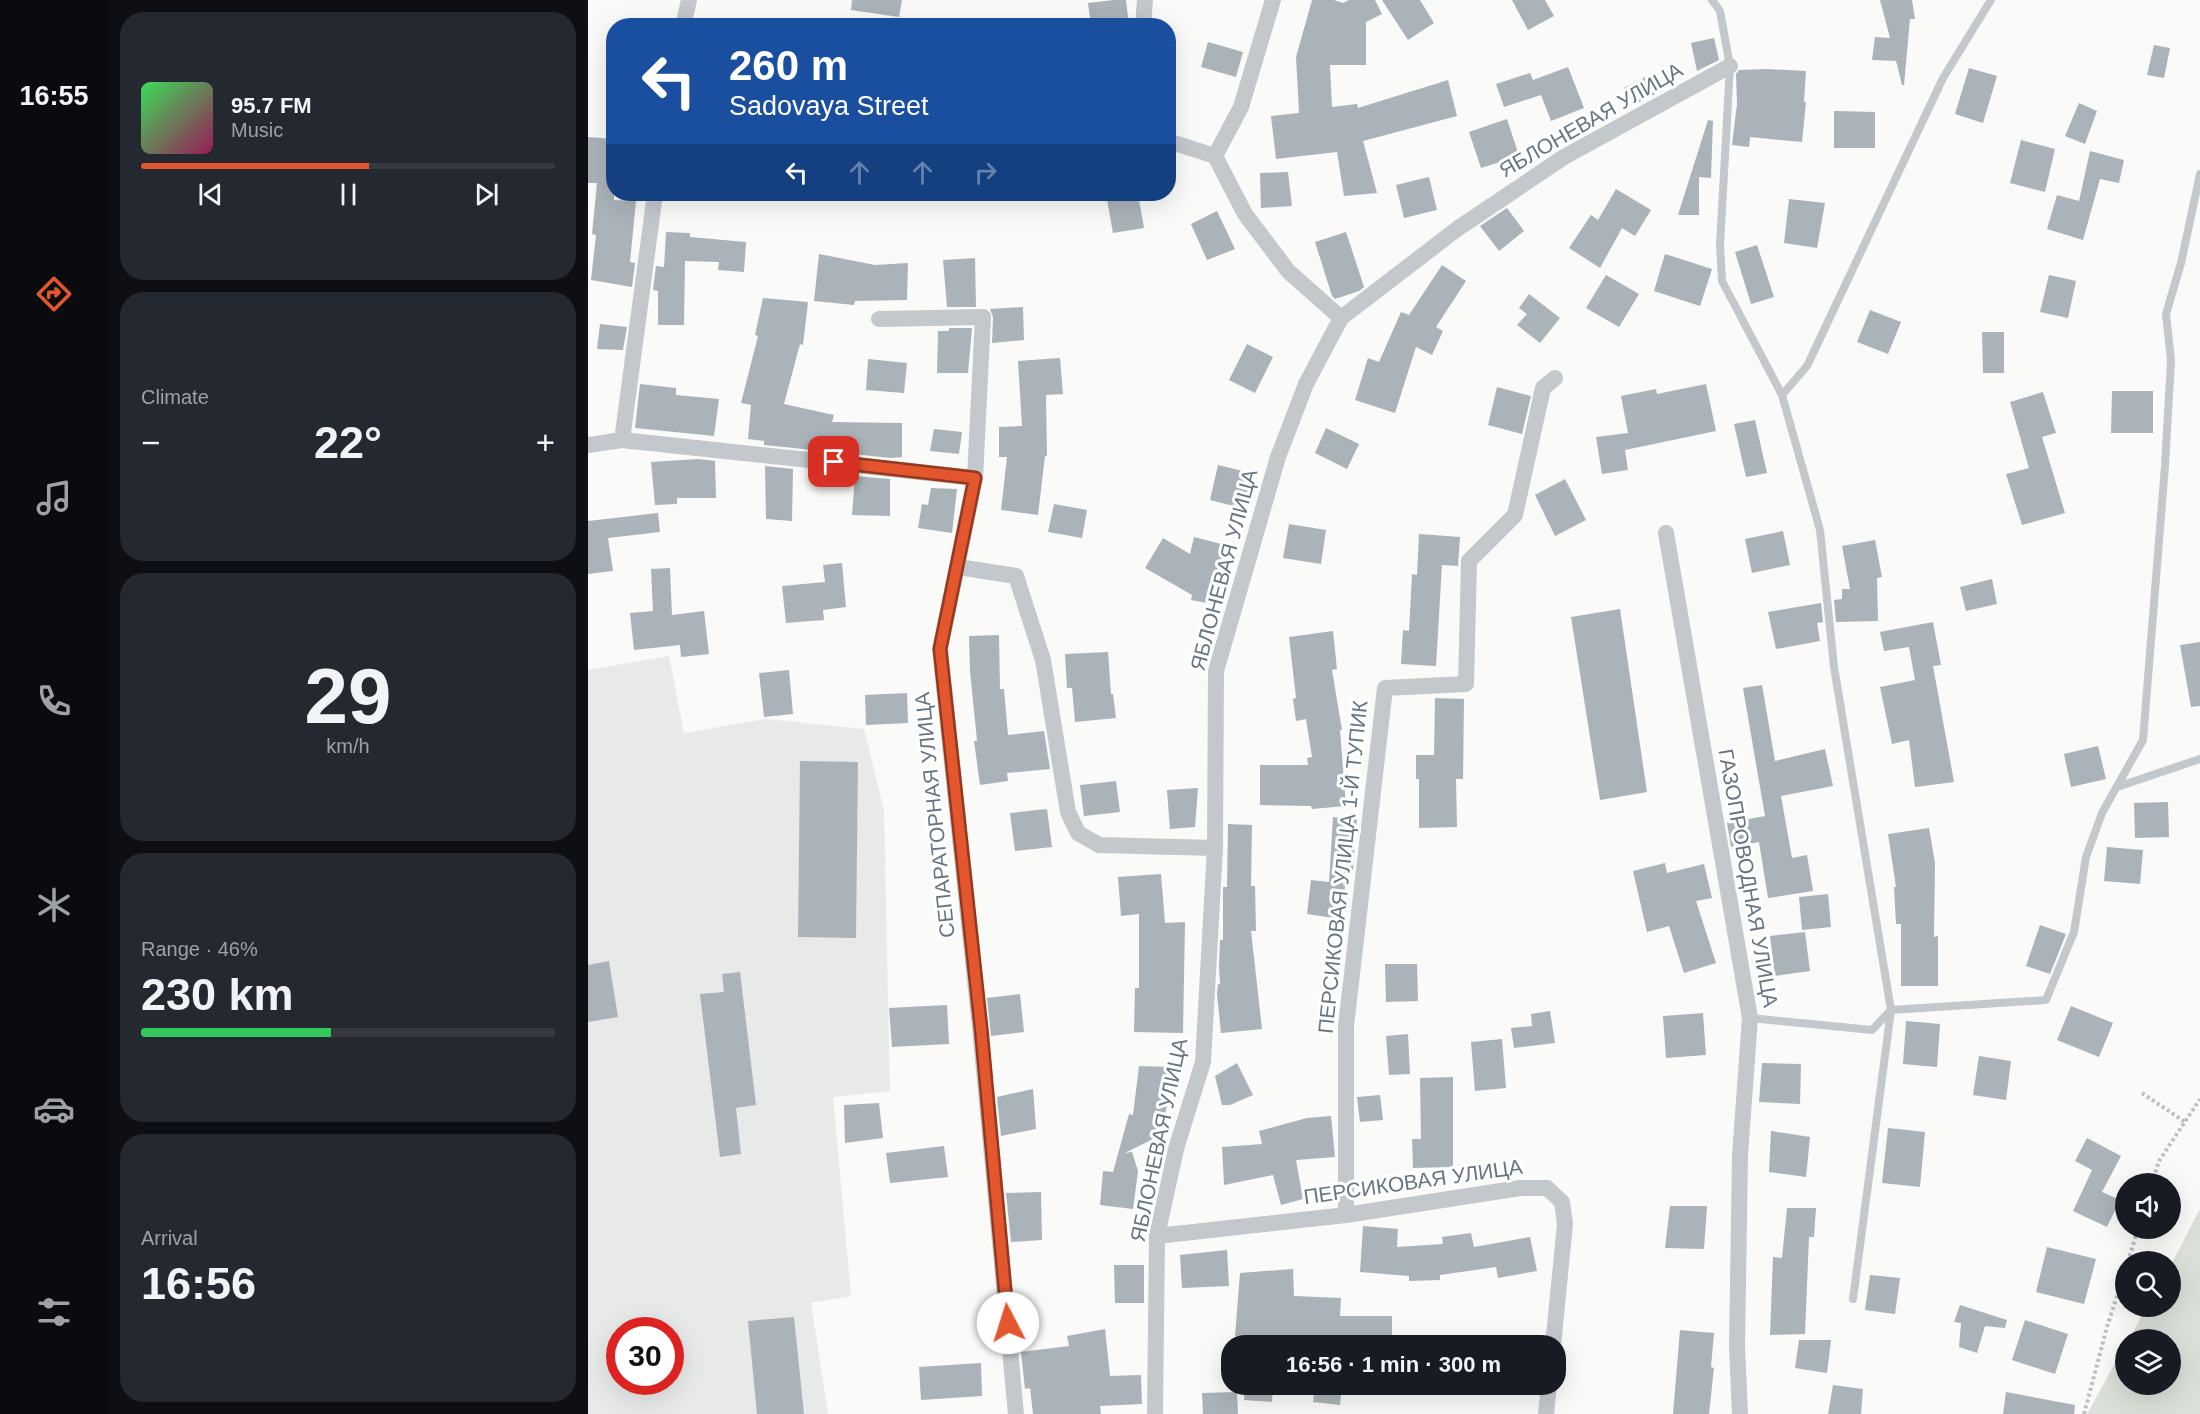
<!DOCTYPE html>
<meta charset="utf-8">
<style>
body{margin:0;font-family:Arial,sans-serif;background:#242831;color:#f1f3f6;height:100vh;display:flex;flex-direction:column;font-size:22px;white-space:nowrap}
*{box-sizing:border-box;margin:0}
p{font-size:20px;color:#9ea1a6}
.icon{flex:none;width:33px;height:33px;fill:none;stroke:currentColor;stroke-width:2;stroke-linecap:round;stroke-linejoin:round}
.map{position:relative;flex:1;overflow:hidden}
.drawer{display:flex;flex-direction:column;gap:12px;padding:12px;background:#0d0f14;width:480px}
.drawer>*{flex:none}
.top-card{position:absolute;left:18px;top:18px;width:570px;height:183px;border-radius:24px;box-shadow:0 6px 24px #0002;background:#1a4fa0;color:#fff;overflow:hidden}
.tools{position:absolute;left:1527px;top:1173px;display:grid;gap:12px}
.tools a{display:grid;place-items:center;width:66px;height:66px;border-radius:50%;background:#171b24;box-shadow:0 6px 24px #0002;font-size:30px}
.speed{position:absolute;left:18px;top:1317px;display:flex;gap:12px;font-size:30px;font-weight:700;text-align:center}
.speed>*{display:grid;place-content:center;width:78px;height:78px;border-radius:50%;background:#171b24;box-shadow:0 6px 24px #0002;line-height:1}
.speed .limit{border:9px solid #d22;background:#fff;color:#111}
.pin{position:absolute;display:grid;place-items:center;width:51px;height:51px;color:#fff;margin:-26px;border-radius:12px;box-shadow:0 3px 9px #0006}
.me{position:absolute;width:66px;margin:-33px;rotate:355deg;stroke-linejoin:round;filter:drop-shadow(0 0 4px #0008)}
.turn{display:flex;align-items:center;gap:21px;height:126px;padding:0 24px;font-size:27px}
.turn .icon{width:78px;height:78px;stroke-width:2.5}
.turn b{display:block;font-size:42px;line-height:51px}
.lanes{display:flex;align-items:center;height:57px;padding:0 24px;background:#0003;justify-content:center;gap:30px;direction:ltr}
.lanes .off{opacity:.35}
.big{font-size:45px;font-weight:800;line-height:1.1}
.drawer .widget{flex:1;display:flex;flex-direction:column;justify-content:center;gap:9px;min-width:0;padding:0 21px;border-radius:24px;background:#242831}
.drawer .dial{align-items:center;gap:0}
.dial b{font-size:78px;line-height:1}
.song{display:flex;align-items:center;gap:18px}
.cover{width:72px;height:72px;border-radius:9px;background:linear-gradient(135deg,hsl(130 70% 55%),hsl(330 70% 35%))}
.played{height:6px;border-radius:3px;background:linear-gradient(90deg,#e4572e 55%,#363941 55%)}
.keys{display:flex;justify-content:space-around;direction:ltr}
.heat{display:flex;justify-content:space-between;align-items:center;font-size:33px;direction:ltr}
.charge{height:9px;border-radius:4px;background:linear-gradient(90deg,#34c759 46%,#363941 0)}
.trip{position:absolute;left:633px;top:1335px;width:345px;height:60px;border-radius:24px;background:#171b24;box-shadow:0 6px 24px #0002;font-weight:800;line-height:60px;text-align:center}
main{display:flex;flex:1;min-height:0}
.tab-bar{display:flex;flex-direction:column;width:108px;justify-content:space-around;align-items:center;background:#090b0e;color:#9ea1a6}
.tab-bar .icon{width:42px;height:42px}
.tab-bar .active{color:#e4572e}
.tab-bar b{font-size:27px;color:#f1f3f6}
.map>svg:first-child{display:block}
</style>
<main>
<nav class="tab-bar">
<b>16:55</b>
<svg class="icon active" aria-label="directions" viewBox="0 0 24 24"><path d="M12 3l9 9-9 9-9-9zM9 14v-3h6M13 9l2 2-2 2"/></svg>
<svg class="icon" aria-label="music" viewBox="0 0 24 24"><path d="M9 18V5l10-2v13"/><circle cx="6" cy="18" r="3"/><circle cx="16" cy="16" r="3"/></svg>
<svg class="icon" aria-label="phone" viewBox="0 0 24 24"><path d="M5 4h4l2 5-3 2q2 4 5 5l2-3 5 2v4C11 20 4 13 5 4z"/></svg>
<svg class="icon" aria-label="climate" viewBox="0 0 24 24"><path d="M12 3v18M4 7l16 10M4 17L20 7"/></svg>
<svg class="icon" aria-label="car" viewBox="0 0 24 24"><path d="M5 17H2v-5l4-1 3-4h7l3 4 3 1v5h-3M9 17h6M6 11h13"/><circle cx="7" cy="17" r="2"/><circle cx="17" cy="17" r="2"/></svg>
<svg class="icon" aria-label="filters" viewBox="0 0 24 24"><path d="M4 7h16M4 17h16"/><circle cx="9" cy="7" r="2"/><circle cx="15" cy="17" r="2"/></svg>
</nav>
<section class="drawer">
<div class="widget">
<div class="song"><i class="cover"></i><div><b>95.7 FM</b><p>Music</p></div></div>
<div class="played"></div>
<div class="keys"><svg class="icon" aria-label="previous" viewBox="0 0 24 24"><path d="M18 5L8 12l10 7zM5 5v14"/></svg><svg class="icon" aria-label="pause" viewBox="0 0 24 24"><path d="M8 5v14M16 5v14"/></svg><svg class="icon" aria-label="next" viewBox="0 0 24 24"><path d="M6 5l10 7-10 7zM19 5v14"/></svg></div>
</div>
<div class="widget"><p>Climate</p>
<div class="heat"><a>−</a><b class="big">22°</b><a>+</a></div>
</div>
<div class="widget dial"><b>29</b><p>km/h</p></div>
<div class="widget"><p>Range · 46%</p><b class="big">230 km</b><div class="charge"></div></div>
<div class="widget"><p>Arrival</p><b class="big">16:56</b></div>
</section>
<div class="map">
<svg width="1612" height="1414" viewBox="0 0 1612 1414">
<rect width="100%" height="100%" fill="#fafaf8"/>
<!-- built -->
<path fill="#e8e9e9" fill-rule="evenodd" d="M81 656 96 733 178 719 276 729 296 810 302 1091 245 1097 263 1296 223 1303 240 1414H0V670ZM32 1330H82V1382H32Z"/>
<!-- green -->
<path fill="#dadfd7" d="M1612 1209V1414H1499L1537 1345 1538 1384H1582V1340L1541 1339 1559 1307 1582 1306 1583 1265Z"/>
<!-- building -->
<g fill="#aab3b9">
<path d="M264 0H314L311 17 263 10Z"/>
<path d="M526 0H538L541 26H503L500 3Z"/>
<path d="M724 0H746L755 3 761 0H787L794 14 778 22V65H742L744 107 769 104 770 108 860 80 869 116 775 141 789 193 756 196 749 152 688 159 683 116 711 113 708 57Z"/>
<path d="M794 0H832L846 23 820 40Z"/>
<path d="M924 0H957L966 16 940 30Z"/>
<path d="M1292 0H1324L1327 19H1322L1316 85H1314L1308 61 1284 60 1287 37 1302 38Z"/>
<path d="M1126 38 1131 60 1109 71 1103 43Z"/>
<path d="M620 42 655 52 648 77 613 67Z"/>
<path d="M1566 45 1582 48 1576 78 1559 75Z"/>
<path d="M980 67 996 108 963 121 953 95 916 107 908 84 942 73 945 80Z"/>
<path d="M1381 68 1409 76 1395 123 1367 114Z"/>
<path d="M1178 69 1218 71 1216 102H1218L1214 142 1162 137 1161 147 1144 145 1149 104 1148 74 1151 70Z"/>
<path d="M1063 74 1073 91 1046 105 1036 88Z"/>
<path d="M1491 103 1509 111 1497 144 1477 136Z"/>
<path d="M1246 111 1287 112V148H1246Z"/>
<path d="M919 119 931 156 893 168 881 132Z"/>
<path d="M1120 120 1125 121 1123 178 1111 177V215H1090Z"/>
<path d="M0 137 26 139V200L48 201 42 262 47 263 44 287 3 280 8 235 4 234 9 183H0Z"/>
<path d="M1433 140 1467 149 1457 192 1422 183Z"/>
<path d="M1502 151 1536 160 1531 183 1512 179 1495 240 1459 229 1469 195 1491 201Z"/>
<path d="M700 172 704 206 673 208 672 173Z"/>
<path d="M841 177 849 210 816 218 808 185Z"/>
<path d="M1028 189 1063 210 1047 236 1034 228 1012 268 981 248 1003 215 1010 220Z"/>
<path d="M518 194H550L556 228 525 233Z"/>
<path d="M1201 199 1237 203 1229 248 1196 243Z"/>
<path d="M919 208 936 231 911 251 892 226Z"/>
<path d="M629 211 647 249 619 260 603 224Z"/>
<path d="M78 232 102 233V237L158 242 156 272 130 270 131 262 97 261 96 325H70V291L65 290 68 266 76 267Z"/>
<path d="M758 232 776 287 771 291 747 299 744 296 727 242Z"/>
<path d="M1169 245 1186 297 1163 304 1147 252Z"/>
<path d="M231 254 287 265 320 263 319 300 267 301 266 305 226 301Z"/>
<path d="M1077 254 1124 269 1112 306 1066 291Z"/>
<path d="M387 258 388 307H359L355 260Z"/>
<path d="M854 265 878 281 848 327 855 331 844 355 828 347 807 413 767 400 780 358 791 362 813 312 821 315Z"/>
<path d="M1018 275 1051 294 1031 327 998 308Z"/>
<path d="M1461 275 1488 281 1480 318 1452 312Z"/>
<path d="M941 294 972 318 952 343 929 325 939 314 931 308Z"/>
<path d="M175 298 220 302 215 345 212 344 196 404 246 415 244 422 314 423V457L303 458 176 445V441L160 439 163 405 153 403 170 336 167 335Z"/>
<path d="M435 307 436 340 404 343 405 317 402 309Z"/>
<path d="M1282 310 1313 322 1300 354 1269 342Z"/>
<path d="M12 324 39 327 35 350 9 349Z"/>
<path d="M361 328H384L380 373H349L350 331H361Z"/>
<path d="M1394 332H1416V373H1395Z"/>
<path d="M659 344 685 357 667 393 641 380Z"/>
<path d="M472 358 475 394 458 395 459 456H457L450 515 413 510 419 457H411V427L434 426 430 361Z"/>
<path d="M280 359 319 363 316 393 278 390Z"/>
<path d="M52 384 88 388V395L131 399 126 436 47 428Z"/>
<path d="M1118 384 1128 431 1037 450 1040 470 1014 474 1008 437 1040 433 1033 396 1068 389 1069 394Z"/>
<path d="M909 387 943 396 934 434 900 425Z"/>
<path d="M1524 391H1565V433H1523Z"/>
<path d="M1455 392 1468 433 1454 437 1477 513 1434 525 1418 474 1441 468 1422 402Z"/>
<path d="M1167 420 1179 473 1158 477 1146 424Z"/>
<path d="M738 428 771 444 759 469 727 453Z"/>
<path d="M346 429 374 432 371 454 342 451Z"/>
<path d="M110 459 127 461 128 498H89V504L67 505 63 462Z"/>
<path d="M630 465 667 474 658 509 622 500Z"/>
<path d="M177 466 205 469 204 521 178 519Z"/>
<path d="M267 476 302 479V516L264 515Z"/>
<path d="M977 479 998 520 967 536 947 495Z"/>
<path d="M343 488 369 489 364 533 330 528 334 504 340 505Z"/>
<path d="M466 504 499 510 494 538 460 532Z"/>
<path d="M70 513 72 532 20 538 25 571 0 574V521Z"/>
<path d="M701 524 738 530 733 564 695 558Z"/>
<path d="M1195 531 1202 565 1164 573 1157 539Z"/>
<path d="M831 534 872 537 870 566 854 565 848 666 813 664 815 630 821 631 824 574 829 575Z"/>
<path d="M606 537 641 546 632 583 639 584 635 606 603 600 604 595 557 568 575 538 602 554Z"/>
<path d="M1287 540 1294 577 1289 578 1290 621 1248 622 1246 600 1254 599V589H1262L1254 546Z"/>
<path d="M254 563 258 607 235 610 236 620 198 623 194 586 237 582 235 565Z"/>
<path d="M82 568 84 615 116 611 121 654 93 657 92 645 46 650 42 613 65 611 63 569Z"/>
<path d="M1404 579 1409 604 1378 611 1372 587Z"/>
<path d="M1233 603 1235 622 1229 623 1232 641 1188 649 1180 612Z"/>
<path d="M1032 609 1059 792 1012 800 983 617Z"/>
<path d="M1345 622 1353 665 1345 666 1366 782 1327 787 1321 740 1304 744 1292 687 1327 680 1321 647 1296 651 1292 632Z"/>
<path d="M745 631 749 669 744 670 754 730H752L758 806 724 809 723 806 672 805V765H720L719 758 724 757 718 719 708 721 705 699 708 698 701 637Z"/>
<path d="M411 635 412 689H416L420 735 456 731 462 769 419 773 420 781 392 785 386 741H389L382 671 381 636Z"/>
<path d="M1612 642V706L1603 707 1592 645Z"/>
<path d="M520 652 523 694H525L528 718 487 722 484 688H479L477 654Z"/>
<path d="M201 670 205 714 176 717 171 673Z"/>
<path d="M1174 685 1187 761 1237 749 1245 786 1193 796 1204 858 1219 855 1225 891 1180 898 1171 842 1143 847 1139 823 1177 816 1155 688Z"/>
<path d="M319 693 320 723 278 725 277 695Z"/>
<path d="M847 698 876 699 875 779H868L869 827 831 828V779H828V755H846Z"/>
<path d="M1510 746 1518 779 1483 787 1476 754Z"/>
<path d="M212 761 270 762 268 938 210 937Z"/>
<path d="M528 781 532 812 496 816 492 785Z"/>
<path d="M610 788 607 827 582 829 579 790Z"/>
<path d="M1580 802 1581 837 1547 838 1546 803Z"/>
<path d="M459 809 464 847 427 851 422 813Z"/>
<path d="M745 817 769 819 765 870H759L753 919 719 914 723 880 741 882Z"/>
<path d="M640 824 664 825 663 886H667L668 931H663L674 1029 633 1033 629 994 630 984H632L631 966 632 940H635V887H639Z"/>
<path d="M1341 828 1347 863 1346 937 1350 936V986H1313V924H1308L1306 887H1308L1300 834Z"/>
<path d="M1519 847 1555 850 1552 884 1516 881Z"/>
<path d="M1077 863 1079 873 1116 864 1124 898 1108 901 1128 963 1096 973 1081 926 1059 932 1045 871Z"/>
<path d="M573 874 577 923 597 922 595 1033 546 1032 547 988H551V914L533 916 530 877Z"/>
<path d="M1240 894 1243 927 1214 930 1211 897Z"/>
<path d="M1452 925 1478 934 1462 974 1438 966Z"/>
<path d="M1217 932 1222 971 1187 976 1182 936Z"/>
<path d="M21 961 30 1017 0 1022V965Z"/>
<path d="M797 964H829L830 1001 798 1002Z"/>
<path d="M152 972 168 1105 148 1108 153 1154 132 1157 112 994 136 992 134 974Z"/>
<path d="M432 994 436 1032 403 1036 399 998Z"/>
<path d="M359 1005 361 1044 304 1047 301 1008Z"/>
<path d="M1483 1006 1525 1023 1511 1057 1469 1040Z"/>
<path d="M962 1011 967 1043 926 1048 923 1028 944 1026 943 1014Z"/>
<path d="M1115 1013 1118 1055 1078 1058 1075 1016Z"/>
<path d="M1318 1021 1352 1024 1349 1067 1315 1064Z"/>
<path d="M820 1034 822 1074 801 1075 798 1036Z"/>
<path d="M914 1039 918 1088 887 1091 883 1042Z"/>
<path d="M1391 1056 1423 1061 1418 1100 1385 1095Z"/>
<path d="M649 1063 665 1095 642 1105H634L627 1076Z"/>
<path d="M1174 1063 1213 1064 1212 1104 1171 1102Z"/>
<path d="M551 1066 583 1067 579 1106 571 1136 537 1153 544 1152 550 1171 545 1209 512 1205 515 1171 525 1172 541 1114 545 1115Z"/>
<path d="M865 1077V1167L825 1168 824 1139H833L832 1078Z"/>
<path d="M445 1089 448 1129 413 1136 409 1097Z"/>
<path d="M792 1095 795 1120 772 1122 769 1097Z"/>
<path d="M291 1103 295 1138 257 1143 256 1105Z"/>
<path d="M743 1116 747 1157 708 1160 715 1199 693 1205 685 1175 636 1185 634 1147 674 1144 671 1131 719 1118Z"/>
<path d="M1300 1128 1337 1132 1332 1187 1294 1183Z"/>
<path d="M1183 1131 1222 1137 1218 1177 1181 1172Z"/>
<path d="M1499 1138 1533 1156 1514 1192 1532 1200 1519 1227 1485 1211 1504 1170 1487 1161Z"/>
<path d="M356 1146 360 1177 302 1183 298 1153Z"/>
<path d="M453 1192 454 1240 423 1242 418 1193Z"/>
<path d="M1082 1206H1119L1116 1249 1077 1248Z"/>
<path d="M1199 1208H1228L1226 1237H1221L1217 1334 1182 1335 1185 1257 1194 1258Z"/>
<path d="M775 1226 810 1229 809 1247 855 1244 854 1237 883 1233 886 1247 942 1237 949 1271 910 1278 908 1267 852 1275V1280L821 1281V1276L772 1272Z"/>
<path d="M1459 1247 1508 1259 1496 1304 1448 1292Z"/>
<path d="M639 1250 641 1286 594 1288 592 1255Z"/>
<path d="M526 1265H556V1303H527Z"/>
<path d="M705 1269 706 1296 753 1298 752 1316H804V1346L709 1343 647 1336 652 1273Z"/>
<path d="M1282 1275 1312 1278 1307 1314 1277 1310Z"/>
<path d="M1372 1305 1419 1320 1417 1328 1397 1326 1389 1353 1371 1347 1373 1323 1366 1322Z"/>
<path d="M206 1317 216 1414H169L160 1321Z"/>
<path d="M1437 1320 1480 1334 1467 1374 1424 1360Z"/>
<path d="M517 1329 522 1376 553 1375 554 1404 512 1406 513 1414H445L442 1388 437 1389 433 1352 481 1346 479 1336Z"/>
<path d="M1092 1330 1126 1333 1123 1367 1126 1368 1121 1414H1085Z"/>
<path d="M1211 1340H1243L1239 1373 1207 1368Z"/>
<path d="M393 1363 394 1396 333 1400 331 1367Z"/>
<path d="M657 1384H685L684 1402 656 1400Z"/>
<path d="M727 1384H754L752 1405 725 1402Z"/>
<path d="M1245 1385 1275 1389 1273 1414H1240Z"/>
<path d="M649 1392 650 1414H615L614 1393Z"/>
<path d="M1418 1392 1487 1405 1486 1414H1415Z"/>
</g>
<g fill="none" stroke-linecap="round" stroke-linejoin="round">
<!-- path -->
<g stroke="#bbbfc2" stroke-width="4" stroke-dasharray="3 3" stroke-linecap="butt">
<path d="M1554 1093 1597 1122"/>
<path d="M1564 1184 1571 1161 1612 1099"/>
<path d="M1540 1262 1550 1228"/>
<path d="M1496 1414 1519 1327 1538 1268"/>
</g>
<!-- service -->
<g stroke="#c3c8cc" stroke-width="8">
<path d="M1124 0 1132 11 1142 66 1132 245 1134 281 1194 395 1232 530 1246 667 1303 1010 1265 1299"/>
<path d="M1194 395 1219 366 1355 78 1403 0"/>
<path d="M1529 787 1612 759"/>
<path d="M1162 1018 1284 1030 1303 1010 1458 1000 1486 932 1498 857 1514 813 1555 740 1577 466 1583 361 1578 314 1593 263 1612 174"/>
</g>
<!-- minor -->
<g stroke="#c3c8cc" stroke-width="16">
<path d="M685 0 653 107 627 156 657 214 700 271 753 318"/>
<path d="M95 26 101 0"/>
<path d="M555 26 557 0"/>
<path d="M580 141 627 156"/>
<path d="M291 319 395 317 387 478 352 649 392 1028 428 1414"/>
<path d="M34 440 67 194"/>
<path d="M0 445 34 440 387 478"/>
<path d="M1078 533 1162 1018 1152 1155 1149 1347 1152 1414"/>
<path d="M370 567 428 576 455 660 480 812 490 833 511 845 627 848"/>
<path d="M758 1215V1026L797 688 878 684 881 561 927 515 955 388 967 378"/>
<path d="M569 1236 758 1215 932 1188H959L974 1202 977 1224 965 1346"/>
<path d="M567 1414 569 1236 588 1149 615 1062 627 848 628 671 690 457 718 384 753 318 869 229 976 157 1142 66"/>
<path d="M958 1414 961 1384"/>
</g>
</g>
<g fill="none" stroke-linecap="round" stroke-linejoin="round">
<!-- route casing -->
<g stroke="#94391e" stroke-width="15">
<path id="route" d="M246 462 387 478 352 649 393 1028 420 1323"/>
</g>
<!-- route -->
<use href="#route" stroke="#e4572e" stroke-width="10"/>
</g>
<g text-anchor="middle" stroke-width="6" stroke-linejoin="round" paint-order="stroke">
<!-- street labels -->
<g font-size="21" fill="#657683" stroke="#fff">
<text transform="translate(1003 120) rotate(-30)" y="7">ЯБЛОНЕВАЯ УЛИЦА</text>
<text transform="translate(636 570) rotate(-75)" y="7">ЯБЛОНЕВАЯ УЛИЦА</text>
<text transform="translate(347 815) rotate(-96)" y="7">СЕПАРАТОРНАЯ УЛИЦА</text>
<text transform="translate(755 867) rotate(-84)" y="7">ПЕРСИКОВАЯ УЛИЦА 1-Й ТУПИК</text>
<text transform="translate(1160 878) rotate(80)" y="7">ГАЗОПРОВОДНАЯ УЛИЦА</text>
<text transform="translate(571 1140) rotate(-78)" y="7">ЯБЛОНЕВАЯ УЛИЦА</text>
<text transform="translate(825 1182) rotate(-8)" y="7">ПЕРСИКОВАЯ УЛИЦА</text>
</g>
</g>
</svg>
<div class="tools">
<a><svg class="icon" aria-label="sound" viewBox="0 0 24 24"><path d="M4 9h4l5-4v14l-5-4H4zM17 9q2 3 0 6"/></svg></a>
<a><svg class="icon" aria-label="search" viewBox="0 0 24 24"><circle cx="10" cy="10" r="6"/><path d="M15 15l6 6"/></svg></a>
<a><svg class="icon" aria-label="layers" viewBox="0 0 24 24"><path d="M12 4l9 5-9 5-9-5zM3 14l9 5 9-5"/></svg></a>
</div>
<div class="speed"><div class="limit">30</div></div>
<div class="pin" style="left:246px;top:462px;background:#d93025"><svg class="icon" aria-label="arrive" viewBox="0 0 24 24"><path d="M6 21V4h12l-3 4 3 4H6"/></svg></div>
<svg class="me" style="left:420px;top:1323px" viewBox="-20 -20 40 40"><circle r="19" fill="#fff"/><path d="M0-13L10 11 0 6-10 11z" fill="#e4572e"/></svg>
<div class="trip">16:56 · 1 min · 300 m</div>
<div class="top-card">
<div class="turn"><svg class="icon" aria-label="left" viewBox="0 0 24 24"><path d="M17 20v-9H6M10 6l-5 5 5 5"/></svg><div><b>260 m</b>Sadovaya Street</div></div>
<div class="lanes"><svg class="icon" aria-label="left" viewBox="0 0 24 24"><path d="M17 20v-9H6M10 6l-5 5 5 5"/></svg><svg class="icon off" aria-label="ahead" viewBox="0 0 24 24"><path d="M12 20V5M6 11l6-6 6 6"/></svg><svg class="icon off" aria-label="ahead" viewBox="0 0 24 24"><path d="M12 20V5M6 11l6-6 6 6"/></svg><svg class="icon off" aria-label="right" viewBox="0 0 24 24"><path d="M7 20v-9h11M14 6l5 5-5 5"/></svg></div>
</div>
</div>
</main>
